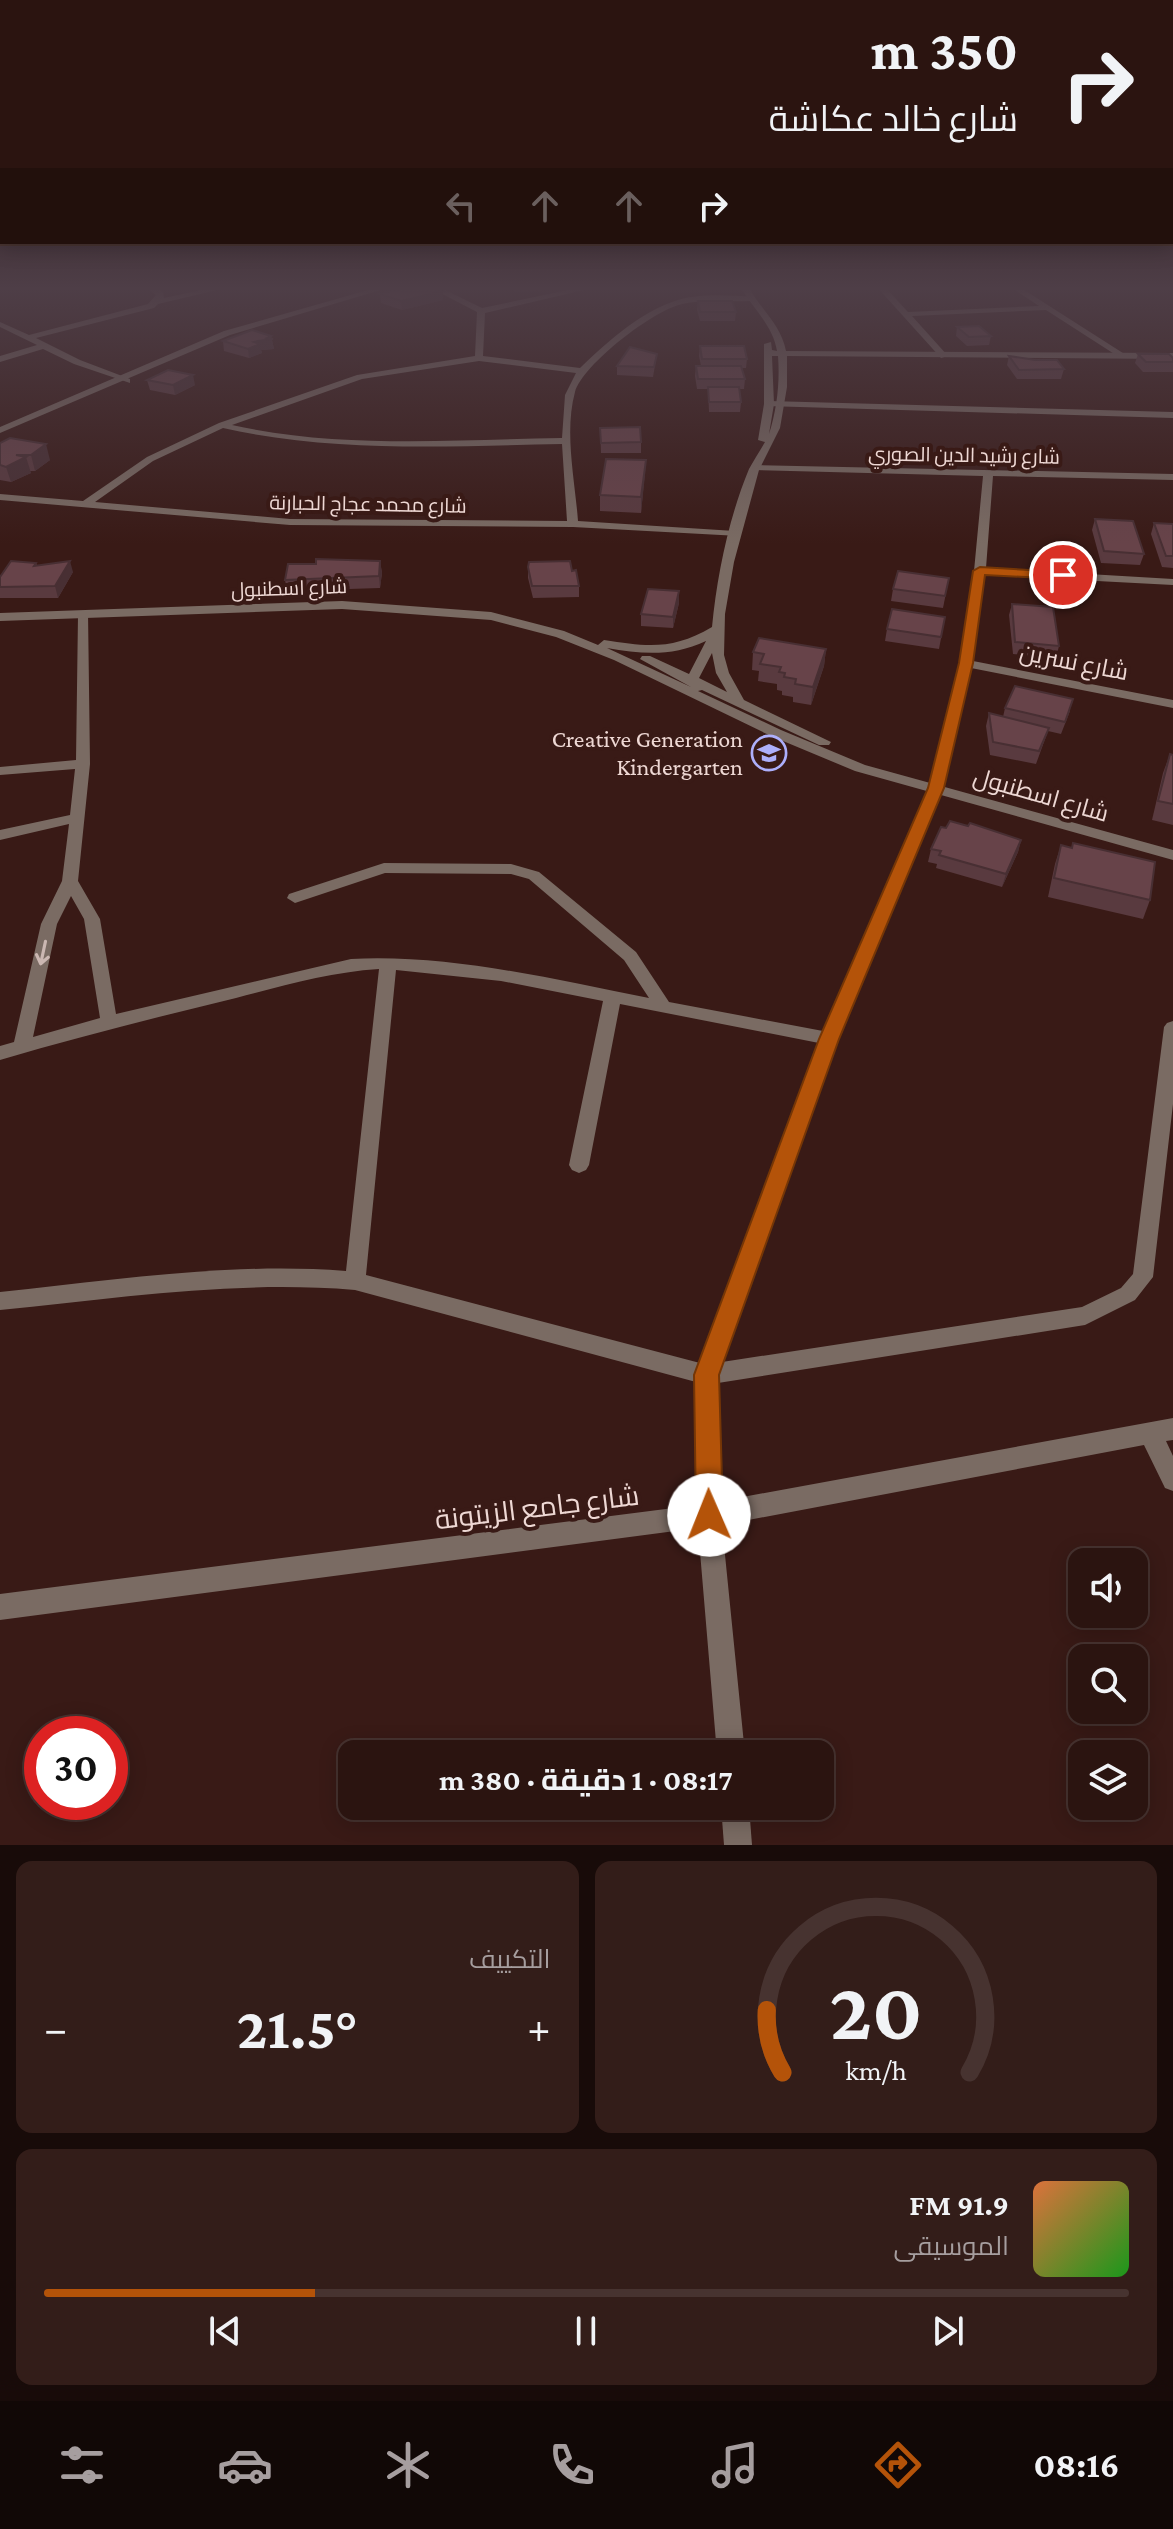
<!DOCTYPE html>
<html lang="ar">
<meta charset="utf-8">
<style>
body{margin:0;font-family:"Crimson Pro",Cairo,serif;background:#331d19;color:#f1f3f6;direction:rtl;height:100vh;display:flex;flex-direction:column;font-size:30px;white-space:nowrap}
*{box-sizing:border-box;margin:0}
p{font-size:26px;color:#a69e9f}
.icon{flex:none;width:44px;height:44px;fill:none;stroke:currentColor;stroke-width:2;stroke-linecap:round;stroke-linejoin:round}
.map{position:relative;height:1845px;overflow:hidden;direction:ltr}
.details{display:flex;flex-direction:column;gap:16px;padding:16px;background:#180b09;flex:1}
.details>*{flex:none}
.top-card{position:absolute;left:0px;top:0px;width:1174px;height:244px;box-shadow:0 4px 20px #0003,0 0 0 2px #473330;direction:rtl;background:#2b1410;color:#f1f3f6;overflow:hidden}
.tools{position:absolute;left:1068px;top:1548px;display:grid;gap:16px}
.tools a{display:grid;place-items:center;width:80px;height:80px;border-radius:16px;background:#2b1410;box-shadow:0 4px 20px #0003,0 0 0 2px #473330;font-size:40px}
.speed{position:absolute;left:24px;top:1716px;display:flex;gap:16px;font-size:40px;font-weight:700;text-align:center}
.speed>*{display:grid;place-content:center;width:104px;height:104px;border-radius:50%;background:#2b1410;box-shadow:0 4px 20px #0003,0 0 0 2px #473330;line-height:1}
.speed .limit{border:12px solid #d22;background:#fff;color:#111}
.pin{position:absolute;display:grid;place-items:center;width:68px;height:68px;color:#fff;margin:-34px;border:4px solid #fff;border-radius:50%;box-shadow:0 2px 8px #0007}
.me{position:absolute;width:88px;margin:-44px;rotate:359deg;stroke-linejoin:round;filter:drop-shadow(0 0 6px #0008)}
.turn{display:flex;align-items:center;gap:28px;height:168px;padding:0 24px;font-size:36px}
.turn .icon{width:104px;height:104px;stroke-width:2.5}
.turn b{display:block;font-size:56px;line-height:68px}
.lanes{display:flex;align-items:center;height:76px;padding:0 24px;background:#0003;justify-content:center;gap:40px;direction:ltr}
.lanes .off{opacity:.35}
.big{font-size:60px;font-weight:700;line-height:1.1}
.details .card{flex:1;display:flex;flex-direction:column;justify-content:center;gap:12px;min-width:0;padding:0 28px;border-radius:16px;background:#331d19}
.details .dial{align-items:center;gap:0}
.dial svg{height:208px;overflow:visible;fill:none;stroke:#473330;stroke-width:7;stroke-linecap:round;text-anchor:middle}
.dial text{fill:#f1f3f6;stroke:none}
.song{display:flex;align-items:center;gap:24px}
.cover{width:96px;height:96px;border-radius:12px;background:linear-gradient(135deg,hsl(20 70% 55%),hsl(120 70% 35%))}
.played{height:8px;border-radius:4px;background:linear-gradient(90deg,#b45309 25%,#473330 25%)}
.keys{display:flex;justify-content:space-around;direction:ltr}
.heat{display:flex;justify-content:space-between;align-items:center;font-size:44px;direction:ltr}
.details .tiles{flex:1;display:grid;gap:16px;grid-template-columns:1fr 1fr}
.card:last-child{grid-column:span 2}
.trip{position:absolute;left:338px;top:1740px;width:496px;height:80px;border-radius:16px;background:#2b1410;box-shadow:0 4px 20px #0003,0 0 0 2px #473330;font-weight:700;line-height:80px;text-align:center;direction:rtl}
.menu{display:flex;height:128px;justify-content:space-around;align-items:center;background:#110806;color:#a69e9f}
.menu .icon{width:56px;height:56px}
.menu .selected{color:#b45309}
.menu b{font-size:36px;color:#f1f3f6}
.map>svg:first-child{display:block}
</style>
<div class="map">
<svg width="1173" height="1845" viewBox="0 0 1173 1845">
<rect width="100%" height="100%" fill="#391a16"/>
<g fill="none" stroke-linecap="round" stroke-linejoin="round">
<!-- minor -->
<g fill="#7a6b63" fill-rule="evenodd">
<path d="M144 286H153L163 292 164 298 220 286H234L158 304 154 308 36 338 80 360 130 379V383L74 364 43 349 0 362V356L37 345 0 327V322L29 335 148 304 156 295Z"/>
<path d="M427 286H437L482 308 587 286H601L485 313 483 356 580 368C605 344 638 314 672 302 695 293 728 295 753 297L750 301C728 302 704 299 682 304 654 310 583 364 575 392 564 432 575 480 578 521L735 531 740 534 739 536 573 527 290 525 0 500V494L83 501 147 457 219 423 357 375 475 356 477 312ZM479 361 576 373 565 395 562 438C452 440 341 449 232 425L362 379ZM223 428C335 453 448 446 562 444L567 521 290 519 95 502 153 461Z"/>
<path d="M876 286H884L908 312 1039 306 1009 286H1018L1126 355 1119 357 1046 310 912 316 948 356 941 358Z"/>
<path d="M769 401 1173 412V418L766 406 764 404Z"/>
<path d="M755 465 1173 474V480L993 476 986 568 1173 579V585L985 575 973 661 1173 700V708L971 668 943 788 838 1039 722 1362 1082 1307 1121 1288 1133 1274 1164 1027 1167 1023 1173 1021V1104L1153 1277 1135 1300 1085 1325 718 1383 721 1501 1173 1418V1440L1166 1441 1173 1456V1491L1165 1488 1144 1445 722 1525 745 1754H717L698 1528 0 1620V1594L697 1505 696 1382 355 1290C235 1280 119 1298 0 1310V1292C115 1280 230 1262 346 1271L379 969C330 972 283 986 236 998 157 1017 78 1037 0 1060V1046L14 1042 41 924 62 881 69 824 0 840V830L70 815 75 769 0 775V767L76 760 78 615 80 612H88L90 764 78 881 100 919 116 1014 351 959C451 954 552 979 649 998L624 960 529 879 511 874 385 873 295 903 287 898 289 894 384 863 511 864 539 872 636 952 669 1002 823 1031 929 788 960 663 974 571 983 476 751 470V466ZM71 896 84 919 100 1018 33 1037 57 924ZM396 970 501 981 603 1001 569 1165 572 1170 579 1173 586 1170 589 1165 620 1004 819 1043 700 1363 366 1275Z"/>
<path d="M721 1806H749L752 1845H724Z"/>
</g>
<!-- tertiary -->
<g fill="#7a6b63" fill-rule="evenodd">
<path d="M382 286H394L230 335 0 433V427L224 331Z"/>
<path d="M740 286H748C760 309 781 324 786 351L1173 353V359L787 356V387L780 428 759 470 734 562 725 614 724 655 729 673 744 700 831 742 829 745H819L702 690 698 691 781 730 865 765 1173 850V860L855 771 771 736 614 660 556 637 491 620 342 609 0 621V613L342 601 491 612 564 631 598 645 604 640C648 647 673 650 712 627 717 575 729 517 749 469 754 460 760 451 765 442L758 440 764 404V344L771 342 772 350 777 351C773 325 752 308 740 286ZM772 356H778C780 382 777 409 769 434L774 404ZM706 641 689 674 650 656H642L640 659 691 687 607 648C642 654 672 657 706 641ZM712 653 716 673 727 692 699 678Z"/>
</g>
</g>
<!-- wall -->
<g fill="#593a3f">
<path d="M508 286H546V288H541V291L516 292Z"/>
<path d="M380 294 443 300 402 310 381 303Z"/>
<path d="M698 301 736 312 735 321H700L697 310Z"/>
<path d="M957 327 991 336 989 345 967 346 956 336Z"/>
<path d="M271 336 274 349 261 350 262 353 249 358 224 351 223 341Z"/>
<path d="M700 346 747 359 746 368H742L745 379 744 389H739L741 402 740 412H709L708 389H697L695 376 696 366H701L699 356Z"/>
<path d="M657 354 653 377 617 375V366Z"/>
<path d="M1138 354 1173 358V372H1143L1135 363Z"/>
<path d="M1009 356 1064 369 1061 379H1017L1007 365Z"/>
<path d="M147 380 195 385 175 395 150 390Z"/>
<path d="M600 428 641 442V453H601Z"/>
<path d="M0 443 50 460 35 471H30L31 473 11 482 0 480Z"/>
<path d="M646 460 641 513 600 511V495Z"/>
<path d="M1095 519 1144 554 1140 565 1101 563 1092 530Z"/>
<path d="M1154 523 1173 524V568L1162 567 1151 534Z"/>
<path d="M380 561 382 573 380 588 287 591 285 580Z"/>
<path d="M36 563 37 565 73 572 58 598H0V577Z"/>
<path d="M528 567 572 571 579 586V597L533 598 528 578Z"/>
<path d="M949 578 943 608 891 601 893 589Z"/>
<path d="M679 591V603L673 628 641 626V614Z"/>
<path d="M1012 604 1059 646 1056 658 1013 654 1009 615Z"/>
<path d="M945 617 939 649 885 641 887 629Z"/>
<path d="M826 649 824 666 811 705 793 702V697L782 695V691L777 690V684L758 681 759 671 752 670 753 652Z"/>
<path d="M1005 708 1070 711 1061 734 1048 731 1036 764 990 755 986 726 989 713 1003 717Z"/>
<path d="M1170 754 1173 755V825L1152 820 1163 773Z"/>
<path d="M946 828 1021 840 1018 852 1002 887 936 868 937 864 928 862 931 849Z"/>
<path d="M1061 845 1150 900 1143 919 1048 897 1055 864Z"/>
</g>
<!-- shaded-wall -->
<g fill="#482f33">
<path d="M443 291V300L402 310 401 301Z"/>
<path d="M271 336 274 349 261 350 262 353 249 358 248 349 254 342Z"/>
<path d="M193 375 195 385 175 395 173 385Z"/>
<path d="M46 444 50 460 35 471 31 455Z"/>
<path d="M26 457 31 473 11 482 6 467Z"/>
<path d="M646 460 645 475 641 513V497Z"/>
<path d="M70 561 73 572 58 598 55 586Z"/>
<path d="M380 561 382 573 380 588 379 576Z"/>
<path d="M679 591V603L673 628V617Z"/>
<path d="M826 649 824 666 811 705 813 687Z"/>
<path d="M1021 840 1018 852 1002 887 1006 874Z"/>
</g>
<!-- building -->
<g fill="#674349" stroke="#482f33" stroke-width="2">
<path d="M413 286H428L443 291 401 301 380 294Z"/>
<path d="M698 301H732L736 312H700Z"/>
<path d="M979 326 991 336 969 337 957 327Z"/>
<path d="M252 330 271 336 267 338 273 339 258 341 254 342 260 344 248 349 223 341Z"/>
<path d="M700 346H744L747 359H702Z"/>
<path d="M630 347 657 354 654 367 617 366Z"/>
<path d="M1138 354H1169L1173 358V362H1146Z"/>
<path d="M1009 356 1035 360H1057L1064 369 1019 370Z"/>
<path d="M696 366H741L745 379H698Z"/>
<path d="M168 370 193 375 173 385 147 380Z"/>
<path d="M708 387H739L741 402H709Z"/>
<path d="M640 427 641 442 601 443 600 428Z"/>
<path d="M10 438 46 444 31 455H16L26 457 6 467 0 465V443Z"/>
<path d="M606 459 646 460 641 497 600 495Z"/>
<path d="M1095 519 1133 521 1144 554 1104 551Z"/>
<path d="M1154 523 1173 524V556H1166Z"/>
<path d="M316 559 380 561 379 576 285 580 288 564H316Z"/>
<path d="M11 561 36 563 34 566 70 561 55 586 0 587V577Z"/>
<path d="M570 561 572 571 576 570 579 586H532L528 567 529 562Z"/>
<path d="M898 571 949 578 945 596 893 589Z"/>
<path d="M648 589 679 591 673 617 641 614Z"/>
<path d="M1012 604 1053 607 1059 646 1015 642Z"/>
<path d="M892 609 945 617 941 637 887 629Z"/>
<path d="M759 638 826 649 813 687 795 684 796 679 784 677 785 673 779 672 781 667 760 664 764 654 753 652Z"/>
<path d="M1015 686 1073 699 1065 722 1005 708Z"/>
<path d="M989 713 1049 728 1039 751 993 742Z"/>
<path d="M1170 754 1173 755V804L1158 801Z"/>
<path d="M950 821 968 826 970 823 1021 840 1006 874 939 855 941 851 931 849 941 827 946 828Z"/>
<path d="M1073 843 1155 862 1150 900 1054 878 1061 845 1072 848Z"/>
</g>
<!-- one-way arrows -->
<defs><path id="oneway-shaft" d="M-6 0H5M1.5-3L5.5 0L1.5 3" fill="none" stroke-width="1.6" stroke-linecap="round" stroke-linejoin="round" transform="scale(2)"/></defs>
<use stroke="#cbb7b2" href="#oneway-shaft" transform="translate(43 953) rotate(102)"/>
<!-- sky -->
<linearGradient id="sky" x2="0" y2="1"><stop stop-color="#1f0e0c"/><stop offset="0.53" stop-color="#4e3e47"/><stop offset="1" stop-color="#4e3e47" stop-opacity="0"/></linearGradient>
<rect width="1173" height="544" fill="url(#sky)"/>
<!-- route -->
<path fill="#b45309" stroke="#753606" stroke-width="2" d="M980 567 1063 572 1069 575 1063 579 985 575 973 663 944 788 839 1039 719 1375 723 1515 719 1525 709 1529 700 1525 696 1515 694 1375 819 1039 928 788 959 663 973 571Z"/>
<!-- icons -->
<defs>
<g id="school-ring" transform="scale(1.8)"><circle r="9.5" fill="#391a16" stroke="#adaffb" stroke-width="1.5"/><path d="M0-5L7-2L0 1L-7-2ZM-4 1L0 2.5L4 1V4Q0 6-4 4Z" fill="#adaffb"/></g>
</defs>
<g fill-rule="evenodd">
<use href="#school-ring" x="769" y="753"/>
</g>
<g text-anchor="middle" stroke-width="8" stroke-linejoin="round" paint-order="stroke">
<!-- far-street labels -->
<g font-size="20" fill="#eed8d4" stroke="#391a16">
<text transform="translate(964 455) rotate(1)" y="7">شارع رشيد الدين الصوري</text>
<text transform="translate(368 504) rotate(1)" y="7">شارع محمد عجاج الحبارنة</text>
<text transform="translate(289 588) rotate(-2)" y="7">شارع اسطنبول</text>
</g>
<!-- street labels -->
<g font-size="24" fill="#eed8d4" stroke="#391a16">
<text transform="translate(1074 662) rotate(11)" y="8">شارع نسرين</text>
<text transform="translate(1041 795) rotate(16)" y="8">شارع اسطنبول</text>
</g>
<!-- poi labels -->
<g font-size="24" fill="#eed8d4" stroke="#391a16" text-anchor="end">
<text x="743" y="747">Creative Generation<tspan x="743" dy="28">Kindergarten</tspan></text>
</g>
<!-- near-street labels -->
<g font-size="28" fill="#eed8d4" stroke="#391a16">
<text transform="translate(537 1507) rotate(-7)" y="10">شارع جامع الزيتونة</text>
</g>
</g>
</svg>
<div class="tools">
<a><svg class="icon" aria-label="sound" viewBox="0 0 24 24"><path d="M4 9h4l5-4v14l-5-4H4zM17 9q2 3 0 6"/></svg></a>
<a><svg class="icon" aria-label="search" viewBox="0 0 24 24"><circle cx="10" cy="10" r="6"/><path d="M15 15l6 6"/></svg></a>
<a><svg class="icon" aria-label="layers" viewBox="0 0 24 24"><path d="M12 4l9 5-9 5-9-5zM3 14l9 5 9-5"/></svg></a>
</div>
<div class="speed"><div class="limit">30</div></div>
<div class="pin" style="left:1063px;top:575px;background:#d93025"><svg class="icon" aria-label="arrive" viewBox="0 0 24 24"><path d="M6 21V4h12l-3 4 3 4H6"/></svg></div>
<svg class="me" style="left:709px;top:1515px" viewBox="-20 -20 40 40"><circle r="19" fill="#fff"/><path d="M0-13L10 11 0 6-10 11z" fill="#b45309"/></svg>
<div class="trip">08:17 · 1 دقيقة · 380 m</div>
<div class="top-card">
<div class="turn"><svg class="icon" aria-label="right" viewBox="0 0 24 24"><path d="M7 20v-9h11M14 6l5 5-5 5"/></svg><div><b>350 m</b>شارع خالد عكاشة</div></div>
<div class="lanes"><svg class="icon off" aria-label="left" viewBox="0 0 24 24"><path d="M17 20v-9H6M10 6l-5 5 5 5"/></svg><svg class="icon off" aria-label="ahead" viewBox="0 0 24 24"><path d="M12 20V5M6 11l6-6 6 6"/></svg><svg class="icon off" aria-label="ahead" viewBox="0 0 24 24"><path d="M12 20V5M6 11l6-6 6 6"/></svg><svg class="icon" aria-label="right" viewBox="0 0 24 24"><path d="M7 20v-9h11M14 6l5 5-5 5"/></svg></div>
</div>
</div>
<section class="details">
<div class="tiles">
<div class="card dial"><svg viewBox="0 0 100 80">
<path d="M14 69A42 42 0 1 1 86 69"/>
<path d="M14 69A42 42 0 0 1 8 45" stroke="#b45309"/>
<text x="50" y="56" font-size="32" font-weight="700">20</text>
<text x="50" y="72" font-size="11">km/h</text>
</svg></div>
<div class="card"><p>التكييف</p>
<div class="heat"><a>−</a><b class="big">21.5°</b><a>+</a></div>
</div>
<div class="card">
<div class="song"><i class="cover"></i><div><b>91.9 FM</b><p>الموسيقى</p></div></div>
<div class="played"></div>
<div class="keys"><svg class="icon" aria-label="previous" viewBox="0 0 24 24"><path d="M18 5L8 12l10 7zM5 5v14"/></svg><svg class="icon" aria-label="pause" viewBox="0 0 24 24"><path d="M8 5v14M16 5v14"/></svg><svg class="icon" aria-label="next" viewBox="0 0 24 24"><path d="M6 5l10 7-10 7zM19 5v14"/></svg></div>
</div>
</div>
</section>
<nav class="menu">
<b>08:16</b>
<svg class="icon selected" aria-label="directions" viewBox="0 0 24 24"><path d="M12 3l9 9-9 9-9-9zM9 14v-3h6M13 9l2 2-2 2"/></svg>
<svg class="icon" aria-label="music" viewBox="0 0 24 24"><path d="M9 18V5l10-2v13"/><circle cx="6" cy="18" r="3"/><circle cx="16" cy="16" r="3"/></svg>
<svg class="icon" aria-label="phone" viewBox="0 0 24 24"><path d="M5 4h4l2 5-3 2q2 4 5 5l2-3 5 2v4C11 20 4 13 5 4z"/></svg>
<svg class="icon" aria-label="climate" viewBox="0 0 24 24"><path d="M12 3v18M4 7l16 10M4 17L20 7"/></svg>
<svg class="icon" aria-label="car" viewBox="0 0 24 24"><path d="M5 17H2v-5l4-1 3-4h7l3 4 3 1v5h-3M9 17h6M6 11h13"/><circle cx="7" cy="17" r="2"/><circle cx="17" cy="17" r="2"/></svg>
<svg class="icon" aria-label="filters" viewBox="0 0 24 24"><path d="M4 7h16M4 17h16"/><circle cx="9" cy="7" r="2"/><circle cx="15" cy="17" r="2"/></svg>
</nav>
